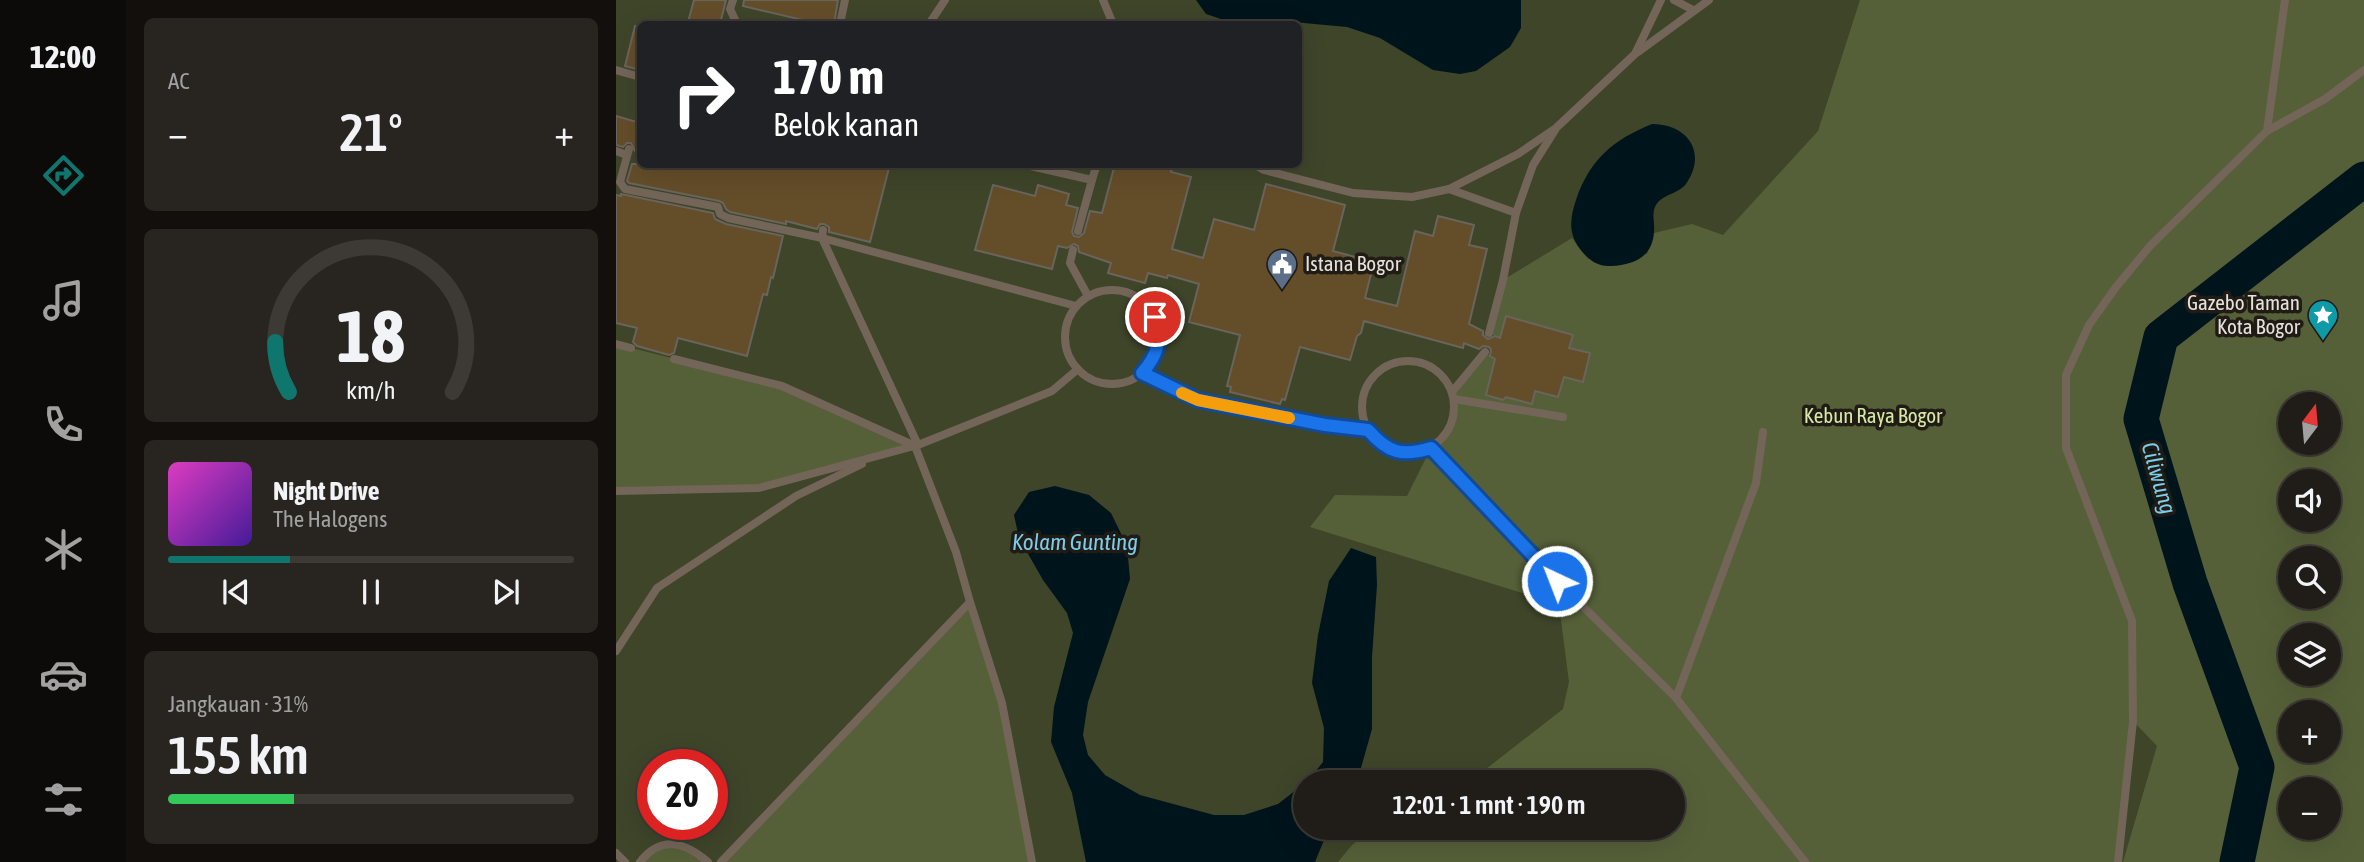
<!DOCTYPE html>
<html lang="id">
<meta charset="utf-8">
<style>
body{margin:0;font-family:"Asap Condensed",sans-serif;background:#282520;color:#f1f3f6;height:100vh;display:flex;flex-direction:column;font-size:26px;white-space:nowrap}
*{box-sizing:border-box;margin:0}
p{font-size:23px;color:#a2a1a1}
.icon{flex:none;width:38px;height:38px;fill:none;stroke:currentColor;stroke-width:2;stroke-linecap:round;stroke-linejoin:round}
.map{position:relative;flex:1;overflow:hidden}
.sheet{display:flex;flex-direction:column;gap:18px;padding:18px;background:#120f0d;width:490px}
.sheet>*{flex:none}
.banner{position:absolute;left:21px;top:21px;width:665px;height:147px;border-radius:10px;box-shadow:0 7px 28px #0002,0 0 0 2px #3d3a36;background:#202124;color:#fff;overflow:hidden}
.needle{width:46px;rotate:16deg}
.tools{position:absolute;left:1662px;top:392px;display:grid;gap:14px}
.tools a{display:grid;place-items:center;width:63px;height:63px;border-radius:50%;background:#201c17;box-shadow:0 7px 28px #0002,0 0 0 2px #3d3a36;font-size:35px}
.speed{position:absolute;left:21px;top:749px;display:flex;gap:14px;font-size:35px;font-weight:700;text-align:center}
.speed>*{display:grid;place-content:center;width:91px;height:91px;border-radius:50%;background:#201c17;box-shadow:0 7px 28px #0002,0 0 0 2px #3d3a36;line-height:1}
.speed .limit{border:10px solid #d22;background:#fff;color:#111}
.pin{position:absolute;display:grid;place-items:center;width:60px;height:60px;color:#fff;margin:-30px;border:4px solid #fff;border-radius:50%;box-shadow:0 2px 7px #0007}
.me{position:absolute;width:77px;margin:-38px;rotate:317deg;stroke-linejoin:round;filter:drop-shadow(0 0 5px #0008)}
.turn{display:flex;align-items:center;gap:24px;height:147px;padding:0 21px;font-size:32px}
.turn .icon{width:91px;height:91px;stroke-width:2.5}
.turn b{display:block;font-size:49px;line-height:60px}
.big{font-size:52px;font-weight:600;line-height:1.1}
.sheet .card{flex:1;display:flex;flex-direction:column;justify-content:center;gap:10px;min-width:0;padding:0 24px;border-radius:10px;background:#282520}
.sheet .dial{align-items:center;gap:0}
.dial svg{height:182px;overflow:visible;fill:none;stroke:#3d3a36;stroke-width:7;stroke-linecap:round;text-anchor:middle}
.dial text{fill:#f1f3f6;stroke:none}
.song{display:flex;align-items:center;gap:21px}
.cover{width:84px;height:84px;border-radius:10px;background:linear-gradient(135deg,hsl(310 70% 55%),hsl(260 70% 35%))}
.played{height:7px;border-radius:4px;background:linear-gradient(90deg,#0f766e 30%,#3d3a36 30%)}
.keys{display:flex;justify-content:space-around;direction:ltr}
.heat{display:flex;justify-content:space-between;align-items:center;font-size:38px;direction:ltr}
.charge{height:10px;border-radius:5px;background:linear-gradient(90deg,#34c759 31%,#3d3a36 0)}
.trip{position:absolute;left:677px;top:770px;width:392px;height:70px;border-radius:35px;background:#201c17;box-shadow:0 7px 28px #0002,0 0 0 2px #3d3a36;font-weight:600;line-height:70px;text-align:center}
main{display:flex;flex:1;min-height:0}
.dock{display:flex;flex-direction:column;width:126px;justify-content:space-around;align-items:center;background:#0d0b09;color:#a2a1a1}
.dock .icon{width:49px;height:49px}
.dock .on{color:#0f766e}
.dock b{font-size:32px;color:#f1f3f6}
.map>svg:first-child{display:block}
</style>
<main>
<nav class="dock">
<b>12:00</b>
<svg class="icon on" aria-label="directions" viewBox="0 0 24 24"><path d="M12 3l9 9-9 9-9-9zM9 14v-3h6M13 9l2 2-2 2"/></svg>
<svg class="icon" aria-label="music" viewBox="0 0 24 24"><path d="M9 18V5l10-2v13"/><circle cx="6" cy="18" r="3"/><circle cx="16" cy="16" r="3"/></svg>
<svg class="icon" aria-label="phone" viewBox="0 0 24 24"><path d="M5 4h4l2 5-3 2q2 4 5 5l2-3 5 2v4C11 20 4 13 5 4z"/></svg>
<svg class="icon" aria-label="climate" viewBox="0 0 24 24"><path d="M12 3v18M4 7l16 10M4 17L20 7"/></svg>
<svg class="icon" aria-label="car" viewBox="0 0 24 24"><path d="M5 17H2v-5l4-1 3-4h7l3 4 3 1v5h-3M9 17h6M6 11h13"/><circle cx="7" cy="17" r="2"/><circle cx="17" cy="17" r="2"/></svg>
<svg class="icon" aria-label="filters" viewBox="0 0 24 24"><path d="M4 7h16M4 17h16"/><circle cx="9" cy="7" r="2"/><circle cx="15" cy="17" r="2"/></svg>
</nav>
<section class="sheet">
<div class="card"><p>AC</p>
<div class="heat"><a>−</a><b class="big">21°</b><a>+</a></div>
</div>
<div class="card dial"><svg viewBox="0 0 100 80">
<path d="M14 69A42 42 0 1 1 86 69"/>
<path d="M14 69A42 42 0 0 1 8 47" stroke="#0f766e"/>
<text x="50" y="56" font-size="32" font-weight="700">18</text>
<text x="50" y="72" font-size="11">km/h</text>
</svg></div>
<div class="card">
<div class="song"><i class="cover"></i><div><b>Night Drive</b><p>The Halogens</p></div></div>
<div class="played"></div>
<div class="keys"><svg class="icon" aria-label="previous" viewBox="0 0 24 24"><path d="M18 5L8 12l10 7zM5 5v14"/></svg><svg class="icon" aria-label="pause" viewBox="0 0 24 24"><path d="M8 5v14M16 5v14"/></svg><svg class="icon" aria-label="next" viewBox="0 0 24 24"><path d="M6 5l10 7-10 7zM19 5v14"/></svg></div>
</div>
<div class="card"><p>Jangkauan · 31%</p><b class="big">155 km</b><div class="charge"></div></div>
</section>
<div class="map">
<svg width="1748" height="862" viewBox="0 0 1748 862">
<rect width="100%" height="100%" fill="#2a251f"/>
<!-- green -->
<path fill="#3e4529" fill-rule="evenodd" d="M0 0H1748V862H0ZM24 24H682V164H24ZM1675 404H1713V443H1675ZM1675 481H1713V520H1675ZM1675 558H1713V597H1675ZM1675 635H1713V674H1675ZM1675 712H1713V751H1675ZM37 765H96V824H37ZM690 782H1057V828H690ZM1675 789H1713V828H1675Z"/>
<!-- forest -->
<g fill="#566038" fill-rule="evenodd">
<path d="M1244 0H1748V179L1567 319 1748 190V862H1507L1541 746 1518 722 1502 862H722L736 845 758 828H1057V782H836L870 769 947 709 953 682 942 597 941 604 694 527 719 495 791 496 815 448 826 439 834 427 838 409 836 392 869 352 879 359 870 396 888 401 890 397 915 404 919 391 942 397 948 377 967 381 974 354 953 348 956 335 891 316 884 339 873 333 887 280 956 238 972 259 1031 254 1038 233 1076 224 1107 235 1202 131ZM1675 404H1713V443H1675ZM1539 459 1631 736H1630L1586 616ZM1675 481H1713V520H1675ZM1675 558H1713V597H1675ZM1675 635H1713V674H1675ZM1675 712H1713V751H1675ZM1675 789H1713V828H1675Z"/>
<path d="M0 344 154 383 299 446 143 488 0 491Z"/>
<path d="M354 602 386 703 417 862H105Z"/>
<path d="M54 843 92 862H24Z"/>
</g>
<!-- water -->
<g fill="#00141c">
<path d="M580 0H905V28L894 47 860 71 844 74 817 70 764 38 731 27 677 22 668 24H620L590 14Z"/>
<path d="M1036 124C1071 124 1092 152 1070 184 1062 194 1047 194 1040 205 1035 213 1039 222 1038 231 1037 257 1018 265 995 266 981 267 972 259 964 249 952 233 954 218 960 200 974 159 997 140 1036 124Z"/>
<path d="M439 486 473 495 495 513 511 546 514 579 472 702 467 735 472 755 489 775 524 795 598 815H628L662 804 689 783 690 828H713L699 862H470L456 793 435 742 438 707 457 633 451 613 427 580 403 538 398 515 413 492Z"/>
<path d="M735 548 760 557 761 585 756 657V729L741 782H691L707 762 708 728 696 683 702 635 713 581Z"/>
</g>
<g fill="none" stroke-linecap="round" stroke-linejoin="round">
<!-- river -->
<path stroke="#00141c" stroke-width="35" d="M1621 862 1641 767 1574 583 1525 419 1545 337 1748 179"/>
</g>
<!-- building -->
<g fill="#644d29" stroke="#69645c" stroke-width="2">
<path d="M78 0H110L104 24H83L72 22Z"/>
<path d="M128 0H222L218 24H204L127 6Z"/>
<path d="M19 26 24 27V70L9 66Z"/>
<path d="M0 116 24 123V152L19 151 15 143H11L7 147 0 145Z"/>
<path d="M16 164H274L254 242 213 232V227L208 224H204L201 229 170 221V224L114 212 110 209 107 203 103 201 13 183 11 181Z"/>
<path d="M499 164H557L555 172 575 177 556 249 587 258 598 219 638 230 650 184 729 205 717 251 758 262 749 298 781 306 799 231 817 236 822 216 858 225 853 245 871 249 853 324 867 331V335L872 339 879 336 884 338 890 316 957 335 953 348 974 353 967 382 948 377 942 397 919 391 916 404 890 397 887 400 870 395 879 359 874 356 875 350 873 347 867 346 863 349 848 343 847 348 748 321 745 333 741 336 734 360 684 347 669 400 666 399 664 404 614 392 615 387 611 386 624 335 573 322 583 284 552 275 551 278 532 273 529 283 492 273 495 263 463 252 462 246 458 244 451 248 442 246 436 269 359 250 377 185 419 196 422 185 453 194 450 205 462 208 456 232 458 236 463 237 468 233 474 211 486 213Z"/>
<path d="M5 194 97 213 99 219 110 224 167 236 157 278 155 277 151 295 147 294 131 356 62 338 58 353 53 355 21 346 17 342 21 328 0 323V195L5 196Z"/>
</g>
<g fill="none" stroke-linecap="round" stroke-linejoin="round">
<!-- lane -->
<g stroke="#736558" stroke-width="8">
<path d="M117 0 114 9 121 24"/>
<path d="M487 0 497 24"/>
<path d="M1058 0 1077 10"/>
<path d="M224 24 229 0"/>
<path d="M313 24 329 0"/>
<path d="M1022 52 1093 0"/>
<path d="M0 70 24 77"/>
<path d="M1651 131 1669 0"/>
<path d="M13 149 4 182 9 189 102 207 104 214 112 218 206 238 460 306"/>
<path d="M0 151 11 155"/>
<path d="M406 164 476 180 462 231"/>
<path d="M638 164 648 170 737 193 796 197 833 189 902 154 940 128 1019 54 1045 0"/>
<path d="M476 180 481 164"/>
<path d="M833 189 900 213"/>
<path d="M207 230 206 238 302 445"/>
<path d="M457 250 454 263 472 296"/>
<circle cx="496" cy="337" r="47"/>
<path d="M873 333 887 280 900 213 917 165 939 130"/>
<path d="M0 344 15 348"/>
<path d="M58 359 166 386 299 446 340 552 354 602 105 862"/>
<circle cx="792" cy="407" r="46"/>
<path d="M526 373 582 400 709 425 752 430"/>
<path d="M836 392 869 352"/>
<path d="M838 399 947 417"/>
<path d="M815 448 941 581 1060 698 1189 862"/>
<path d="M0 491 143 488 302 445 436 391 462 369"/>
<path d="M354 602 386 703 416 862"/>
<path d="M0 651 41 588 180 496 246 464"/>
<path d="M1060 698 1140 483 1147 432"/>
<path d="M0 853 9 862"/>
<path d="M24 862C45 835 69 842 92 862"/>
<path d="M1502 862 1517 721 1516 621 1450 448V375L1473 325 1500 287 1534 246 1651 131 1709 99 1748 70"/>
</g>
</g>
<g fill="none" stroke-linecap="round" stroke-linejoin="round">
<!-- route casing -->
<g stroke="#114b97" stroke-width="18">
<path id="route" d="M539 317C546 340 542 355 526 373L582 400 709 425 752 430C772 453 786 457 815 448L941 581"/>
</g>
<!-- route -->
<use href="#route" stroke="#1a73e8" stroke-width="12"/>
<!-- slow -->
<path stroke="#f59e0b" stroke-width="12" d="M566 393 582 400 673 418"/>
</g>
<!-- icons -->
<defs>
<g id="civic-pin" transform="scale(1.575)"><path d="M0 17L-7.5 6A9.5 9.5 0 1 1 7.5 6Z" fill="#5c6f8a" stroke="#201c15"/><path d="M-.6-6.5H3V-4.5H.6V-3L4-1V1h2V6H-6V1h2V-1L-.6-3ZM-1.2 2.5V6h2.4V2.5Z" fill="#fff"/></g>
<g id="sight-pin" transform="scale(1.575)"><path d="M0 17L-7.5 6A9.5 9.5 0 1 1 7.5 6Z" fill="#0f9aa8" stroke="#201c15"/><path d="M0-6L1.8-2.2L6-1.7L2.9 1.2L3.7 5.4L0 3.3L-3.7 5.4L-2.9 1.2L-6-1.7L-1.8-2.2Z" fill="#fff"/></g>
</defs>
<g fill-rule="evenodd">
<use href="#civic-pin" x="666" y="264"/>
<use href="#sight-pin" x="1707" y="315"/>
</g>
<g text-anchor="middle" stroke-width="7" stroke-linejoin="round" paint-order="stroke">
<!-- poi labels -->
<g font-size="21" fill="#e5e2dd" stroke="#201c15" text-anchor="start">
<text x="689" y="271">Istana Bogor</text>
<text x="1684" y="310" text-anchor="end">Gazebo Taman<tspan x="1684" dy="24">Kota Bogor</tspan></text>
</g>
<!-- park labels -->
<g font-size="21" fill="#d7e9a5" stroke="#201c15">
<text x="1257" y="423">Kebun Raya Bogor</text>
</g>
<!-- water labels -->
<g font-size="23" font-style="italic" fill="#7bcdeb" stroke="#201c15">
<text transform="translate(1543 478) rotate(74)" y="8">Ciliwung</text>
<text x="459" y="550">Kolam Gunting</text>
</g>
</g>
</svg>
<div class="tools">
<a><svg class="needle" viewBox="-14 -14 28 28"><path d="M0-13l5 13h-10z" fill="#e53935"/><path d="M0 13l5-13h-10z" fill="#a2a1a1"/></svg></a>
<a><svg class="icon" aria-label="sound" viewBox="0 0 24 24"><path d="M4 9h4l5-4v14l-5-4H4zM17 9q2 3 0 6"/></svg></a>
<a><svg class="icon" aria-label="search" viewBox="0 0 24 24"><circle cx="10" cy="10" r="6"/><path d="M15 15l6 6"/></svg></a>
<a><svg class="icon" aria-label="layers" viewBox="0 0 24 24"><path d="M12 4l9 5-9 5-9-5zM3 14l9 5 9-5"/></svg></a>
<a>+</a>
<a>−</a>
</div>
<div class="speed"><div class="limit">20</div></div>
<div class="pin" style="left:539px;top:317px;background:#d93025"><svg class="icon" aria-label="arrive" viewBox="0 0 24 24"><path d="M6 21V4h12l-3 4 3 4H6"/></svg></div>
<svg class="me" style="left:941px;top:581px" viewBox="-20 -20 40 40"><circle r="17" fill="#1a73e8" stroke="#fff" stroke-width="3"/><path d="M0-11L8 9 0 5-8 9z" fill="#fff"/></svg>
<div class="trip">12:01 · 1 mnt · 190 m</div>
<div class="banner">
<div class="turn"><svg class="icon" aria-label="right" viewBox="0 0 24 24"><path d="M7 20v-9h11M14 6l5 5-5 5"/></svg><div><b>170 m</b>Belok kanan</div></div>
</div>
</div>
</main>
